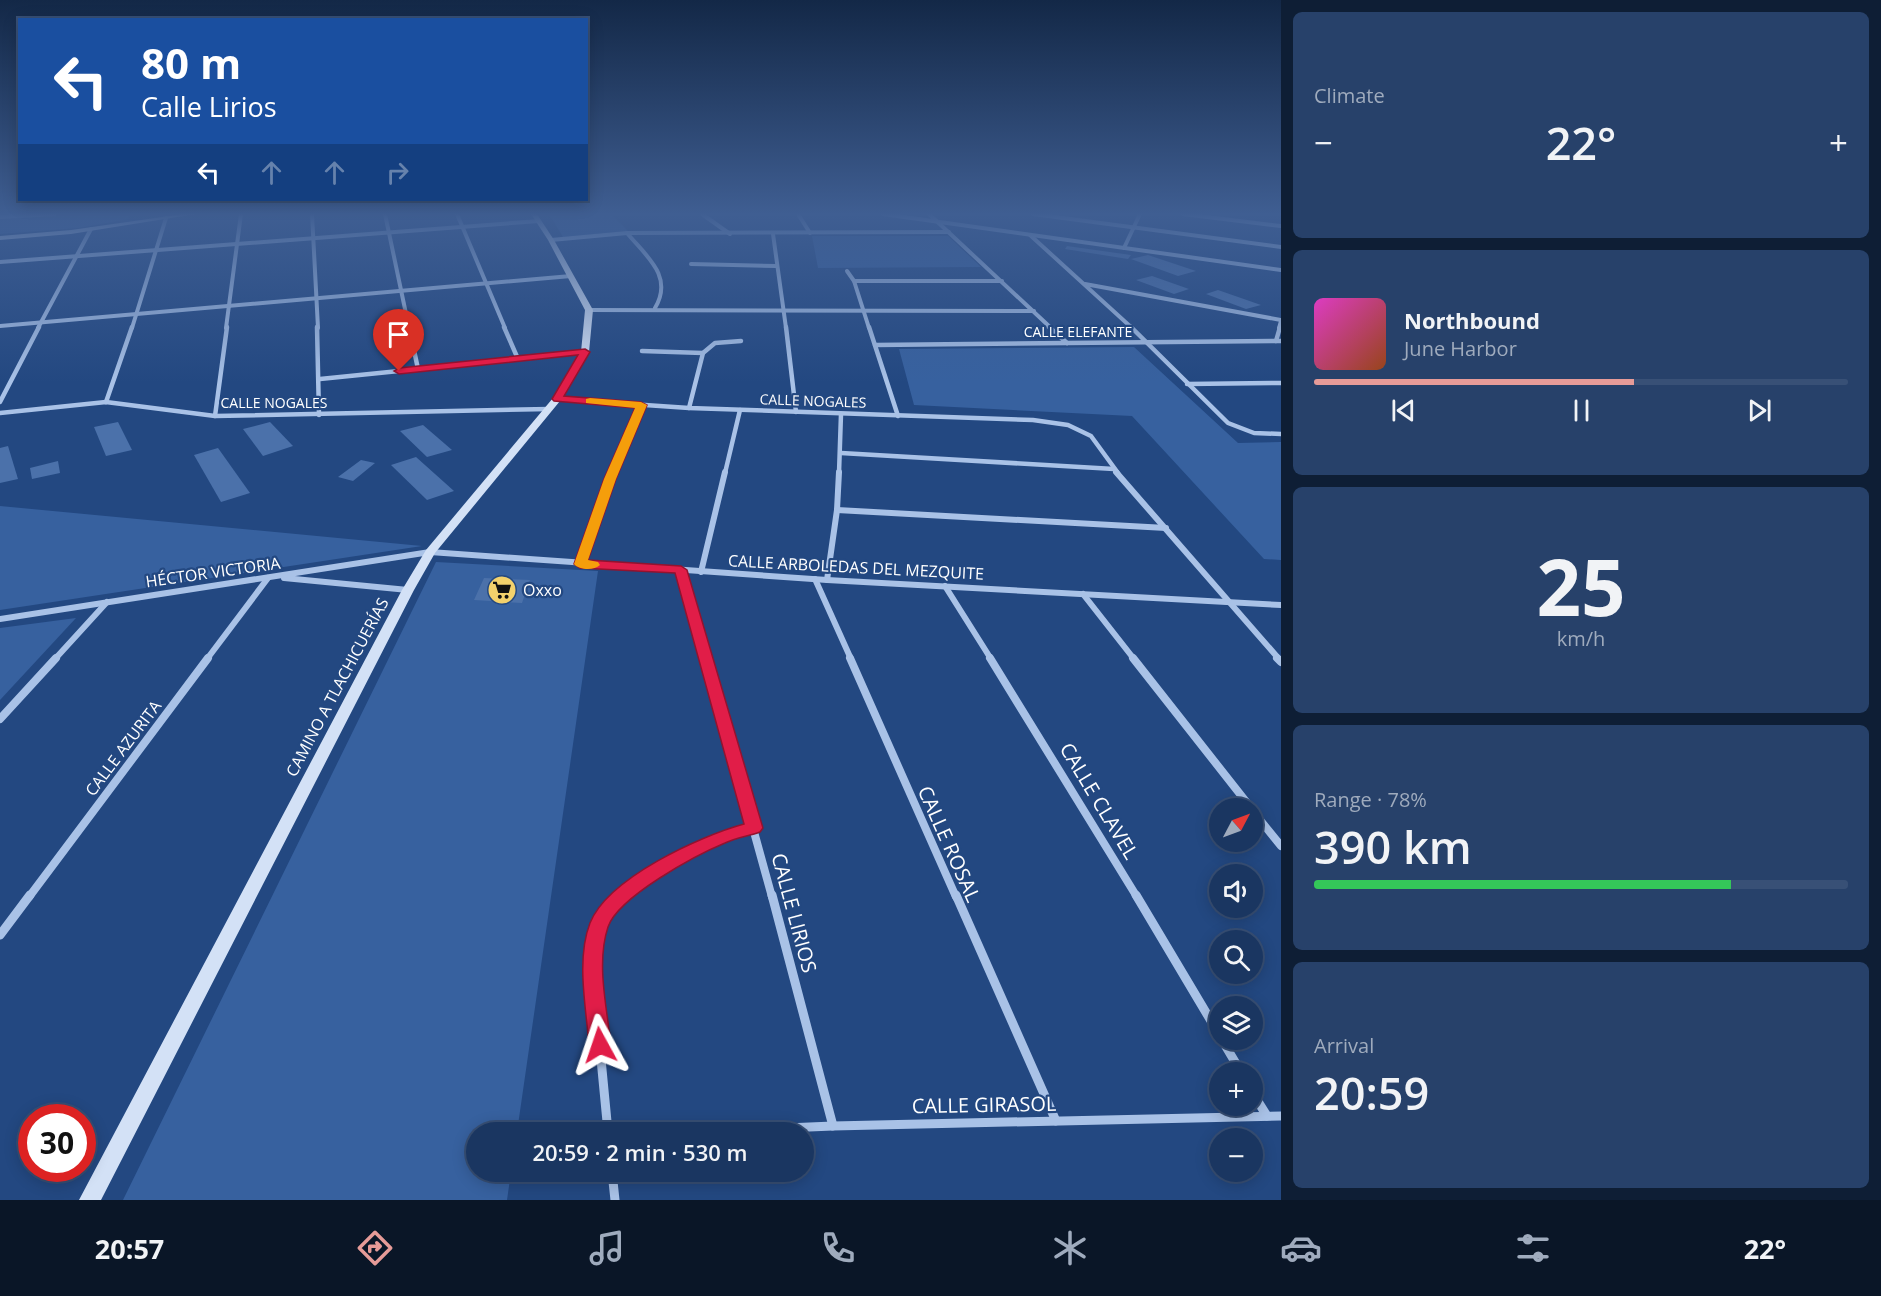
<!DOCTYPE html>
<meta charset="utf-8">
<style>
body{margin:0;font-family:"Open Sans",sans-serif;background:#27416a;color:#f1f3f6;height:100vh;display:flex;flex-direction:column;font-size:22px;white-space:nowrap}
*{box-sizing:border-box;margin:0}
p{font-size:20px;color:#9fabbd}
.icon{flex:none;width:33px;height:33px;fill:none;stroke:currentColor;stroke-width:2;stroke-linecap:round;stroke-linejoin:round}
.map{position:relative;flex:1;overflow:hidden}
.drawer{display:flex;flex-direction:column;gap:12px;padding:12px;background:#0e1e35;width:600px}
.drawer>*{flex:none}
.banner{position:absolute;left:18px;top:18px;width:570px;height:183px;border-radius:0px;box-shadow:0 3px 15px #0003,0 0 0 2px #385076;background:#1a4fa0;color:#fff;overflow:hidden}
.needle{width:39px;rotate:49deg}
.buttons{position:absolute;left:1209px;top:798px;display:grid;gap:12px}
.buttons a{display:grid;place-items:center;width:54px;height:54px;border-radius:50%;background:#1a3661;box-shadow:0 3px 15px #0003,0 0 0 2px #385076;font-size:30px}
.speed{position:absolute;left:18px;top:1104px;display:flex;gap:12px;font-size:30px;font-weight:700;text-align:center}
.speed>*{display:grid;place-content:center;width:78px;height:78px;border-radius:50%;background:#1a3661;box-shadow:0 3px 15px #0003,0 0 0 2px #385076;line-height:1}
.speed .limit{border:9px solid #d22;background:#fff;color:#111}
.pin{position:absolute;display:grid;place-items:center;width:51px;height:51px;color:#fff;margin:-62px -26px;border-radius:50% 50% 50% 0;rotate:-45deg;box-shadow:0 0 6px #0007}
.pin .icon{rotate:45deg}
.me{position:absolute;width:66px;margin:-33px;rotate:355deg;stroke-linejoin:round;filter:drop-shadow(0 0 4px #0008)}
.turn{display:flex;align-items:center;gap:21px;height:126px;padding:0 24px;font-size:27px}
.turn .icon{width:78px;height:78px;stroke-width:2.5}
.turn b{display:block;font-size:42px;line-height:51px}
.lanes{display:flex;align-items:center;height:57px;padding:0 24px;background:#0003;justify-content:center;gap:30px;direction:ltr}
.lanes .off{opacity:.35}
.big{font-size:45px;font-weight:600;line-height:1.1}
.drawer .widget{flex:1;display:flex;flex-direction:column;justify-content:center;gap:9px;min-width:0;padding:0 21px;border-radius:9px;background:#27416a}
.drawer .dial{align-items:center;gap:0}
.dial b{font-size:78px;line-height:1}
.song{display:flex;align-items:center;gap:18px}
.cover{width:72px;height:72px;border-radius:9px;background:linear-gradient(135deg,hsl(310 70% 55%),hsl(20 70% 35%))}
.played{height:6px;border-radius:3px;background:linear-gradient(90deg,#e69b98 60%,#385076 60%)}
.keys{display:flex;justify-content:space-around;direction:ltr}
.heat{display:flex;justify-content:space-between;align-items:center;font-size:33px;direction:ltr}
.charge{height:9px;border-radius:4px;background:linear-gradient(90deg,#34c759 78%,#385076 0)}
.trip{position:absolute;left:466px;top:1122px;width:348px;height:60px;border-radius:30px;background:#1a3661;box-shadow:0 3px 15px #0003,0 0 0 2px #385076;font-weight:600;line-height:60px;text-align:center}
.menu{display:flex;height:96px;justify-content:space-around;align-items:center;background:#0a1627;color:#9fabbd}
.menu .icon{width:42px;height:42px}
.menu .on{color:#e69b98}
.menu b{font-size:27px;color:#f1f3f6}
main{display:flex;flex:1;min-height:0}
.map>svg:first-child{display:block}
</style>
<main>
<div class="map">
<svg width="1281" height="1200" viewBox="0 0 1281 1200">
<rect width="100%" height="100%" fill="#234881"/>
<!-- green -->
<g fill="#37619f">
<path d="M78 214H130L129 219 78 228 0 234V219Z"/>
<path d="M549 214H623L612 215 628 231 563 237Z"/>
<path d="M812 236H948L981 267 818 268Z"/>
<path d="M1134 347 1238 443 1281 442V560L1264 559 1132 416 914 405 899 349Z"/>
<path d="M0 506 422 546 0 610Z"/>
<path d="M436 562 598 571 517 1132H477V1172H511L507 1200H123Z"/>
<path d="M76 618 0 700V628Z"/>
</g>
<!-- building -->
<g fill="#4b71aa">
<path d="M1067 246 1131 255 1128 259 1065 249Z"/>
<path d="M1148 255 1196 271 1178 276 1131 259Z"/>
<path d="M1152 276 1189 289 1174 294 1136 280Z"/>
<path d="M1218 290 1261 305 1246 309 1206 294Z"/>
<path d="M118 422 132 450 106 456 94 427Z"/>
<path d="M270 422 293 446 263 456 243 429Z"/>
<path d="M423 425 452 450 427 457 400 431Z"/>
<path d="M8 446 18 479 0 483V448Z"/>
<path d="M218 448 250 493 221 502 194 455Z"/>
<path d="M416 457 454 491 427 500 391 465Z"/>
<path d="M361 460 375 463 353 481 338 477Z"/>
<path d="M58 461 60 473 32 479 30 468Z"/>
<path d="M484 578 530 580 522 603 474 600Z"/>
</g>
<g fill="none" stroke-linecap="round" stroke-linejoin="round">
<!-- street-far4 -->
<g stroke="#a9c2e7" stroke-width="4">
<path d="M312 214 318 328"/>
<path d="M385 214 409 328"/>
<path d="M457 214 505 328"/>
<path d="M702 214 730 234"/>
<path d="M798 214 810 233"/>
<path d="M883 214 1281 270"/>
<path d="M929 214 1051 328"/>
<path d="M1033 214 1281 247"/>
<path d="M1183 214 1281 226"/>
<path d="M0 217 55 214"/>
<path d="M627 233C646 256 674 276 655 308"/>
<path d="M773 234 786 328"/>
<path d="M1030 235 1132 328"/>
<path d="M551 240 627 233 949 232"/>
<path d="M1124 248 1140 214"/>
<path d="M0 262 539 221"/>
<path d="M691 264 776 266"/>
<path d="M847 271 854 281 869 328"/>
<path d="M854 281H1002"/>
<path d="M1085 284 1281 320"/>
<path d="M589 310 1034 311"/>
<path d="M0 326 571 276"/>
<path d="M38 328 91 229"/>
<path d="M132 328 166 218"/>
<path d="M226 328 241 214"/>
<path d="M1279 328 1281 321"/>
</g>
<!-- street-far3 -->
<g stroke="#a9c2e7" stroke-width="4.5">
<path d="M317 327 319 415"/>
<path d="M409 327 418 369"/>
<path d="M504 327 518 359"/>
<path d="M786 327 796 412"/>
<path d="M869 327 898 416"/>
<path d="M1049 327 1067 343"/>
<path d="M1131 327 1228 423 1254 433 1281 434"/>
<path d="M1276 341 1280 327"/>
<path d="M875 345 1281 341"/>
<path d="M642 351 703 353"/>
<path d="M320 379 585 352"/>
<path d="M1187 384 1281 383"/>
<path d="M557 399 689 408 1033 420 1068 425 1091 436 1118 473"/>
<path d="M0 402 39 327"/>
<path d="M106 402 132 327"/>
<path d="M689 408 703 353 715 343 741 341"/>
<path d="M0 413 106 402 215 416 549 409"/>
<path d="M215 416 227 327"/>
<path d="M841 453 1114 469"/>
<path d="M612 473 641 405"/>
<path d="M725 473 740 410"/>
<path d="M839 473 841 414"/>
</g>
<!-- street-far2 -->
<g stroke="#a9c2e7" stroke-width="6">
<path d="M1116 472 1279 659"/>
<path d="M837 510 1166 528"/>
<path d="M580 564 613 472"/>
<path d="M681 570 706 659"/>
<path d="M701 572 725 472"/>
<path d="M284 578 408 590"/>
<path d="M815 579 851 659"/>
<path d="M827 580 837 510 839 472"/>
<path d="M945 586 991 659"/>
<path d="M1083 594 1134 659"/>
<path d="M0 619 430 552 827 580 1281 605"/>
<path d="M55 659 107 602"/>
<path d="M207 659 268 578"/>
</g>
<!-- street-far1 -->
<g stroke="#a9c2e7" stroke-width="8">
<path d="M706 658 772 897"/>
<path d="M850 658 956 897"/>
<path d="M990 658 1137 897"/>
<path d="M1133 658 1251 808"/>
<path d="M1277 658 1281 662"/>
<path d="M0 719 56 658"/>
<path d="M1252 810 1281 846"/>
<path d="M29 897 208 658"/>
<path d="M621 897C663 862 702 843 754 828"/>
</g>
<!-- street -->
<g stroke="#a9c2e7" stroke-width="9">
<path d="M772 895 833 1126"/>
<path d="M956 895 1056 1121"/>
<path d="M1136 895 1220 1036"/>
<path d="M0 935 30 895"/>
<path d="M1222 1040 1241 1072"/>
<path d="M1252 1092 1267 1116"/>
<path d="M608 1132 594 986V948L599 924 607 911 622 895"/>
<path d="M687 1132 833 1126 1281 1116"/>
<path d="M612 1172 615 1200"/>
</g>
<!-- secondary -->
<g fill="#d3e1f6" fill-rule="evenodd">
<path d="M183 214H196L71 234 0 240V236L71 230Z"/>
<path d="M531 214H537L554 240 593 310 589 352 560 401 435 553 414 590 101 1200H79L402 590 426 550 553 398 581 352 585 310 548 240Z"/>
</g>
</g>
<!-- sky -->
<linearGradient id="sky" x2="0" y2="1"><stop stop-color="#132847"/><stop offset="0.56" stop-color="#3f5e92"/><stop offset="1" stop-color="#3f5e92" stop-opacity="0"/></linearGradient>
<rect width="1281" height="382" fill="url(#sky)"/>
<!-- route -->
<path fill="#e11d48" stroke="#92132f" stroke-width="1.5" d="M585 349 590 352 564 396 641 402 647 405 616 479 588 560 681 566 687 570 763 828 760 832C749 836 736 838 725 843 696 855 618 897 608 927 596 963 607 1008 611 1045L608 1052 600 1055 592 1052 589 1045C586 1007 576 959 590 923 608 878 700 836 744 824L675 573 580 568 574 564 604 479 635 408 554 401 552 399 578 355 399 374 394 371 399 368Z"/>
<!-- slow -->
<path fill="#f59e0b" d="M590 398 641 402 647 405 616 479 588 560 598 562 600 565C594 571 579 570 574 564L604 479 635 408 586 403V399Z"/>
<!-- icons -->
<defs>
<g id="supermarket-disc" transform="scale(1.5)"><circle r="9.5" fill="#f3d16c" stroke="#234881"/><path d="M-6-5.5h2.5l.6 2H6L4.5 2H-2.5L-4.4-4H-6ZM-1.5 3.2a1.3 1.3 0 1 0 .1 0ZM3 3.2a1.3 1.3 0 1 0 .1 0Z" fill="#111"/></g>
</defs>
<g fill-rule="evenodd">
<use href="#supermarket-disc" x="502" y="590"/>
</g>
<g text-anchor="middle" stroke-width="4.5" stroke-linejoin="round" paint-order="stroke">
<!-- far-street labels -->
<g font-size="14" fill="#fff" stroke="#234881">
<text x="1078" y="337">CALLE ELEFANTE</text>
<text transform="translate(813 401) rotate(2)" y="5">CALLE NOGALES</text>
<text x="274" y="408">CALLE NOGALES</text>
</g>
<!-- street labels -->
<g font-size="16" fill="#fff" stroke="#234881">
<text transform="translate(856 567) rotate(3)" y="6">CALLE ARBOLEDAS DEL MEZQUITE</text>
<text transform="translate(213 572) rotate(-8)" y="6">HÉCTOR VICTORIA</text>
<text transform="translate(337 687) rotate(-62)" y="6">CAMINO A TLACHICUERÍAS</text>
<text transform="translate(123 748) rotate(-53)" y="6">CALLE AZURITA</text>
</g>
<!-- poi labels -->
<g font-size="16" fill="#fff" stroke="#234881" text-anchor="start">
<text x="523" y="596">Oxxo</text>
</g>
<!-- near-street labels -->
<g font-size="20" fill="#fff" stroke="#234881">
<text transform="translate(1099 801) rotate(59)" y="7">CALLE CLAVEL</text>
<text transform="translate(949 844) rotate(66)" y="7">CALLE ROSAL</text>
<text transform="translate(794 913) rotate(75)" y="7">CALLE LIRIOS</text>
<text transform="translate(984 1105) rotate(-1)" y="7">CALLE GIRASOL</text>
</g>
</g>
</svg>
<div class="buttons">
<a><svg class="needle" viewBox="-14 -14 28 28"><path d="M0-13l5 13h-10z" fill="#e53935"/><path d="M0 13l5-13h-10z" fill="#9fabbd"/></svg></a>
<a><svg class="icon" aria-label="sound" viewBox="0 0 24 24"><path d="M4 9h4l5-4v14l-5-4H4zM17 9q2 3 0 6"/></svg></a>
<a><svg class="icon" aria-label="search" viewBox="0 0 24 24"><circle cx="10" cy="10" r="6"/><path d="M15 15l6 6"/></svg></a>
<a><svg class="icon" aria-label="layers" viewBox="0 0 24 24"><path d="M12 4l9 5-9 5-9-5zM3 14l9 5 9-5"/></svg></a>
<a>+</a>
<a>−</a>
</div>
<div class="speed"><div class="limit">30</div></div>
<div class="pin" style="left:399px;top:371px;background:#d93025"><svg class="icon" aria-label="arrive" viewBox="0 0 24 24"><path d="M6 21V4h12l-3 4 3 4H6"/></svg></div>
<svg class="me" style="left:600px;top:1045px" viewBox="-20 -20 40 40"><path d="M0-17L14 15 0 8-14 15z" fill="#e11d48" stroke="#fff" stroke-width="4"/></svg>
<div class="trip">20:59 · 2 min · 530 m</div>
<div class="banner">
<div class="turn"><svg class="icon" aria-label="left" viewBox="0 0 24 24"><path d="M17 20v-9H6M10 6l-5 5 5 5"/></svg><div><b>80 m</b>Calle Lirios</div></div>
<div class="lanes"><svg class="icon" aria-label="left" viewBox="0 0 24 24"><path d="M17 20v-9H6M10 6l-5 5 5 5"/></svg><svg class="icon off" aria-label="ahead" viewBox="0 0 24 24"><path d="M12 20V5M6 11l6-6 6 6"/></svg><svg class="icon off" aria-label="ahead" viewBox="0 0 24 24"><path d="M12 20V5M6 11l6-6 6 6"/></svg><svg class="icon off" aria-label="right" viewBox="0 0 24 24"><path d="M7 20v-9h11M14 6l5 5-5 5"/></svg></div>
</div>
</div>
<section class="drawer">
<div class="widget"><p>Climate</p>
<div class="heat"><a>−</a><b class="big">22°</b><a>+</a></div>
</div>
<div class="widget">
<div class="song"><i class="cover"></i><div><b>Northbound</b><p>June Harbor</p></div></div>
<div class="played"></div>
<div class="keys"><svg class="icon" aria-label="previous" viewBox="0 0 24 24"><path d="M18 5L8 12l10 7zM5 5v14"/></svg><svg class="icon" aria-label="pause" viewBox="0 0 24 24"><path d="M8 5v14M16 5v14"/></svg><svg class="icon" aria-label="next" viewBox="0 0 24 24"><path d="M6 5l10 7-10 7zM19 5v14"/></svg></div>
</div>
<div class="widget dial"><b>25</b><p>km/h</p></div>
<div class="widget"><p>Range · 78%</p><b class="big">390 km</b><div class="charge"></div></div>
<div class="widget"><p>Arrival</p><b class="big">20:59</b></div>
</section>
</main>
<nav class="menu">
<b>20:57</b>
<svg class="icon on" aria-label="directions" viewBox="0 0 24 24"><path d="M12 3l9 9-9 9-9-9zM9 14v-3h6M13 9l2 2-2 2"/></svg>
<svg class="icon" aria-label="music" viewBox="0 0 24 24"><path d="M9 18V5l10-2v13"/><circle cx="6" cy="18" r="3"/><circle cx="16" cy="16" r="3"/></svg>
<svg class="icon" aria-label="phone" viewBox="0 0 24 24"><path d="M5 4h4l2 5-3 2q2 4 5 5l2-3 5 2v4C11 20 4 13 5 4z"/></svg>
<svg class="icon" aria-label="climate" viewBox="0 0 24 24"><path d="M12 3v18M4 7l16 10M4 17L20 7"/></svg>
<svg class="icon" aria-label="car" viewBox="0 0 24 24"><path d="M5 17H2v-5l4-1 3-4h7l3 4 3 1v5h-3M9 17h6M6 11h13"/><circle cx="7" cy="17" r="2"/><circle cx="17" cy="17" r="2"/></svg>
<svg class="icon" aria-label="filters" viewBox="0 0 24 24"><path d="M4 7h16M4 17h16"/><circle cx="9" cy="7" r="2"/><circle cx="15" cy="17" r="2"/></svg>
<b>22°</b>
</nav>
